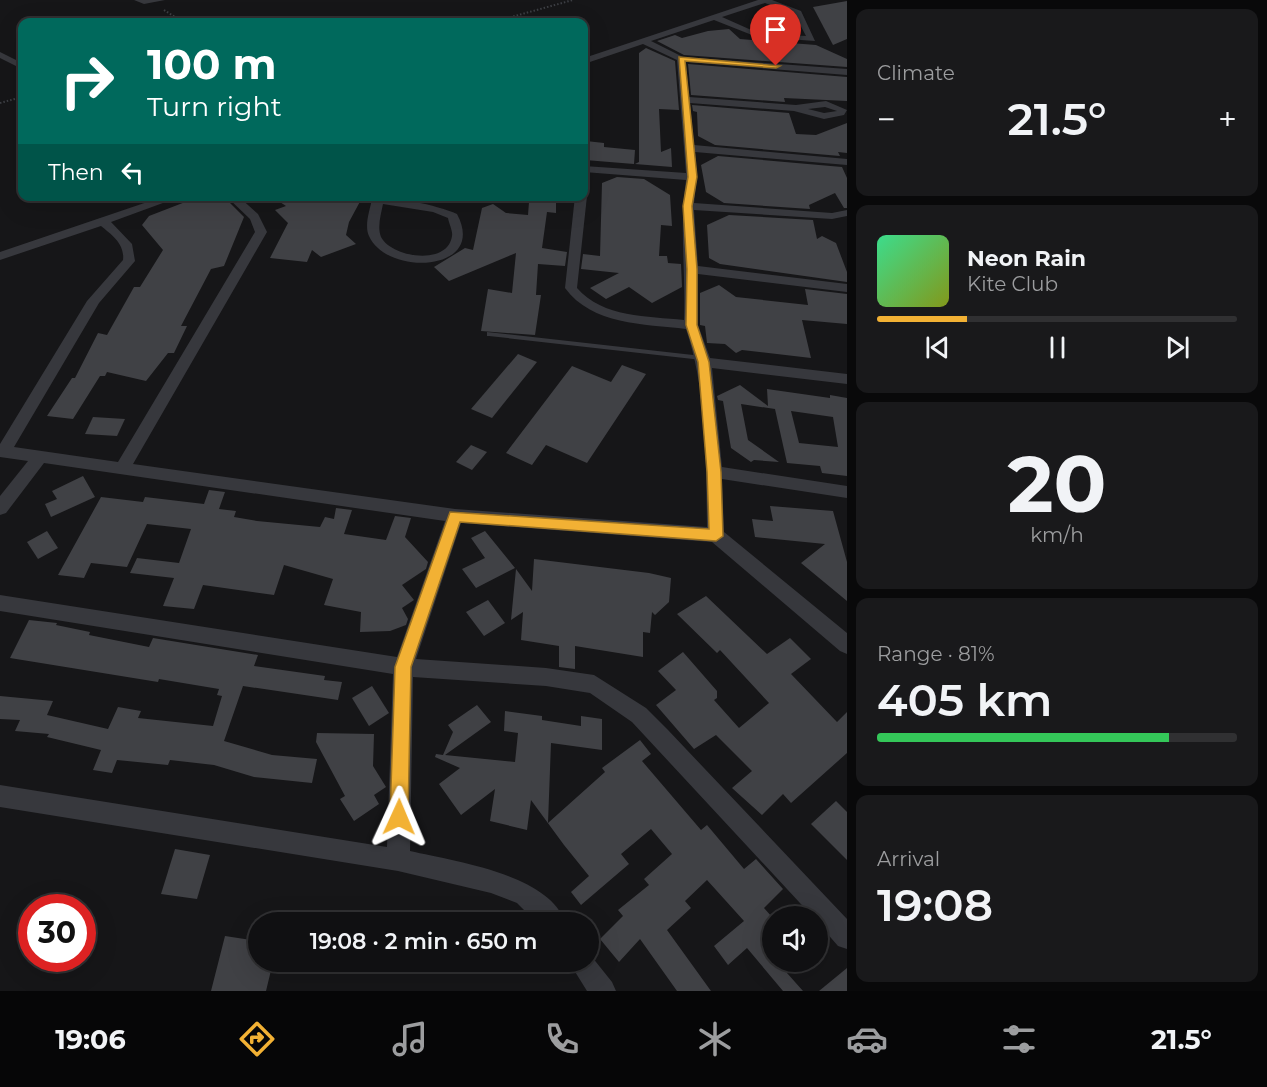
<!DOCTYPE html>
<meta charset="utf-8">
<style>
body{margin:0;font-family:Montserrat,sans-serif;background:#19191b;color:#f1f3f6;height:100vh;display:flex;flex-direction:column;font-size:22px;white-space:nowrap}
*{box-sizing:border-box;margin:0}
p{font-size:20px;color:#9c9d9f}
.icon{flex:none;width:33px;height:33px;fill:none;stroke:currentColor;stroke-width:2;stroke-linecap:round;stroke-linejoin:round}
.map{position:relative;flex:1;overflow:hidden}
.side{display:flex;flex-direction:column;gap:9px;padding:9px;background:#09090a;width:420px}
.side>*{flex:none}
.guide{position:absolute;left:18px;top:18px;width:570px;height:183px;border-radius:12px;box-shadow:0 6px 24px #0002,0 0 0 2px #303032;background:#00695c;color:#fff;overflow:hidden}
.controls{position:absolute;left:762px;top:906px;display:grid;gap:12px}
.controls a{display:grid;place-items:center;width:66px;height:66px;border-radius:50%;background:#101012;box-shadow:0 6px 24px #0002,0 0 0 2px #303032;font-size:30px}
.speed{position:absolute;left:18px;top:894px;display:flex;gap:12px;font-size:30px;font-weight:700;text-align:center}
.speed>*{display:grid;place-content:center;width:78px;height:78px;border-radius:50%;background:#101012;box-shadow:0 6px 24px #0002,0 0 0 2px #303032;line-height:1}
.speed .limit{border:9px solid #d22;background:#fff;color:#111}
.pin{position:absolute;display:grid;place-items:center;width:51px;height:51px;color:#fff;margin:-62px -26px;border-radius:50% 50% 50% 0;rotate:-45deg;box-shadow:0 0 6px #0007}
.pin .icon{rotate:45deg}
.me{position:absolute;width:66px;margin:-33px;rotate:1deg;stroke-linejoin:round;filter:drop-shadow(0 0 4px #0008)}
.turn{display:flex;align-items:center;gap:21px;height:126px;padding:0 30px;font-size:27px}
.turn .icon{width:78px;height:78px;stroke-width:2.5}
.turn b{display:block;font-size:42px;line-height:51px}
.then{display:flex;align-items:center;height:57px;padding:0 30px;background:#0003;gap:12px;font-size:22px}
.big{font-size:45px;font-weight:600;line-height:1.1}
.side .card{flex:1;display:flex;flex-direction:column;justify-content:center;gap:9px;min-width:0;padding:0 21px;border-radius:12px;background:#19191b}
.side .dial{align-items:center;gap:0}
.dial b{font-size:78px;line-height:1}
.song{display:flex;align-items:center;gap:18px}
.cover{width:72px;height:72px;border-radius:9px;background:linear-gradient(135deg,hsl(150 70% 55%),hsl(70 70% 35%))}
.played{height:6px;border-radius:3px;background:linear-gradient(90deg,#f2b134 25%,#303032 25%)}
.keys{display:flex;justify-content:space-around;direction:ltr}
.heat{display:flex;justify-content:space-between;align-items:center;font-size:33px;direction:ltr}
.charge{height:9px;border-radius:4px;background:linear-gradient(90deg,#34c759 81%,#303032 0)}
.trip{position:absolute;left:248px;top:912px;width:351px;height:60px;border-radius:30px;background:#101012;box-shadow:0 6px 24px #0002,0 0 0 2px #303032;font-weight:600;line-height:60px;text-align:center}
.dock{display:flex;height:96px;justify-content:space-around;align-items:center;background:#060607;color:#9c9d9f}
.dock .icon{width:42px;height:42px}
.dock .on{color:#f2b134}
.dock b{font-size:27px;color:#f1f3f6}
main{display:flex;flex:1;min-height:0}
.map>svg:first-child{display:block}
</style>
<main>
<div class="map">
<svg width="847" height="991" viewBox="0 0 847 991">
<rect width="100%" height="100%" fill="#161618"/>
<!-- building -->
<g fill="#404145" fill-rule="evenodd">
<path d="M847 1V39L833 45 813 7Z"/>
<path d="M793 16 795 21 791 33 772 32 775 22Z"/>
<path d="M729 29 740 39 816 45 847 59V67L684 55 657 41 675 35 682 38 708 31Z"/>
<path d="M646 48 675 61 679 110 659 109 661 152 671 148 672 167 635 164 639 162V53Z"/>
<path d="M688 64 847 77V101L784 98 785 102 691 95Z"/>
<path d="M692 105 789 113 796 134 816 135 847 123V153L838 152 840 156 715 145 698 136 697 112 693 111Z"/>
<path d="M586 141 604 143V147L635 150 634 164 585 160Z"/>
<path d="M718 156 842 167 847 178V208H844L835 193 809 205 810 209 724 203 706 192 701 165Z"/>
<path d="M617 177 644 179 670 195 672 226 661 225 659 256H667L668 263 681 264 682 287 652 303 629 287 606 299 590 288 619 273 581 269 583 254 600 256 602 183Z"/>
<path d="M194 196 225 198 244 217 224 266 211 269 181 326H187L174 353H168L146 381 107 372 105 376H100L73 419 47 416 72 378H75L98 333 107 335 134 287H140L163 250 142 225 149 216 193 199Z"/>
<path d="M271 196H363L349 222 346 235 356 244 321 257 312 250 307 262 270 258 288 223 275 210 286 206Z"/>
<path d="M542 196H556V213L547 212 542 248 567 252 565 266 538 264 536 295H541L535 335 481 331 488 289 512 293 516 253 449 281 434 267 465 248 473 250 482 208 493 204 506 213 528 215 529 202 542 203Z"/>
<path d="M729 215 813 220 817 239 822 236 836 243 847 272V282L720 264 709 258 707 225Z"/>
<path d="M719 285 736 297 808 305 805 289 847 294V324L802 320 811 358 742 350 736 353 725 344 707 343 705 326 700 325V293Z"/>
<path d="M518 354 537 362 492 418 471 409Z"/>
<path d="M622 365 646 374 587 463 546 445 532 465 506 453 572 366 611 382Z"/>
<path d="M740 385 768 406 767 389 830 398V395L847 398V476L822 473 820 466 787 463 775 409 741 404 748 440 779 462 754 460 751 462 731 448 723 401 718 400 717 396ZM791 411 833 417 838 447 799 443Z"/>
<path d="M93 417 125 419 117 436 85 434Z"/>
<path d="M471 445 487 452 472 470 456 462Z"/>
<path d="M83 476 95 497 51 517 45 504 57 499 52 491Z"/>
<path d="M209 490 225 492 219 509 236 511 234 517 257 521 320 527 325 517 334 519 336 508 352 510 344 534 386 540 395 516 411 518 405 537 428 562 426 569 402 585 414 600 402 608 408 619 406 625 390 631 360 632 361 612 324 605 333 579 284 565 274 595 203 585 194 609 163 606 174 578 130 573 137 558 179 563 191 529 147 524 127 567 91 563 84 578 58 575 101 497 143 502 145 497 204 504Z"/>
<path d="M770 506 833 511 847 562V601L801 563 825 544 755 537 752 519 773 521Z"/>
<path d="M47 531 58 548 38 559 27 542Z"/>
<path d="M485 531 515 568 476 588 462 569 485 558 471 538Z"/>
<path d="M534 559 649 573 671 578 669 602 655 615 652 612 650 633 643 632V657L575 646V669L559 667V646L521 640 523 612 511 620 516 569 532 591Z"/>
<path d="M706 596 767 654 790 638 811 659 791 674 837 722 847 712V753L791 803 783 794 762 815 732 788 752 771 716 735 694 749 656 705 676 690 658 671 683 652 717 691V698L714 700 739 728 769 703 720 650 717 653 677 614Z"/>
<path d="M488 600 505 623 484 636 466 612Z"/>
<path d="M29 620 57 623 56 625 90 632 89 635 149 647 153 638 258 655 254 666 325 676 324 680 342 682 338 700 243 686 224 741 272 755 317 759 312 783 254 777 214 765 170 760 168 765 117 760 112 773 93 770 101 750 47 737 49 734 15 731 20 720 0 719V696L53 701 47 715 108 729 118 707 141 711 138 718 213 726 222 696 217 695 219 689 159 679 158 682 10 658Z"/>
<path d="M372 686 389 713 369 726 352 698Z"/>
<path d="M477 705 491 722 445 755 515 762 518 733 504 731 505 711 542 716V720L581 726V716L602 719V750L551 743 548 823 605 772 602 768 640 740 651 754 642 761 701 830 707 825 744 869 756 859 783 889 764 908 772 917V962H798L787 973 803 991H783L747 948 728 965 714 946 744 921 707 880 685 901 691 908 667 930 711 991H677L640 939 619 962 600 939 623 916 618 910 649 885 644 879 672 854 651 829 621 854 629 864 581 905 571 892 589 876 564 845 531 800 527 830 490 821 495 789 461 815 439 784 460 768 435 757 436 754 443 755 453 732 448 725Z"/>
<path d="M317 733 374 734 373 766 386 787 374 795 379 804 354 821 340 799 345 796 316 742Z"/>
<path d="M836 801 847 812V860L811 824Z"/>
<path d="M175 849 210 855 197 899 161 894Z"/>
<path d="M225 936 258 941V962H273L266 991H211Z"/>
<path d="M847 968V991H819Z"/>
</g>
<g fill="none" stroke-linecap="round" stroke-linejoin="round">
<!-- path -->
<g stroke="#3d3f44" stroke-width="2" stroke-dasharray="1.5 2" stroke-linecap="butt">
<path d="M164 10 183 22"/>
<path d="M493 22 573 0"/>
<path d="M0 103 22 97"/>
</g>
<!-- lane -->
<path fill="#37383d" fill-rule="evenodd" d="M487 332 702 356 706 358 702 360 489 336H487Z"/>
<!-- street -->
<g fill="#37383d" fill-rule="evenodd">
<path d="M134 0H165L144 4Z"/>
<path d="M758 0H772L801 11 815 41 757 37 714 20 651 41 683 57 847 69V75L686 62 689 97 796 105 826 101 847 110 844 115 824 119 794 111 690 103 694 145 847 159V165L695 152 697 177 694 203 832 213 847 210V216L832 219 694 210 698 266 847 284V292L698 274V325L710 358 847 374V384L712 368 722 467 847 486V498L722 479 724 532 847 633V654L840 651 712 542 461 523 416 659 546 668 594 675 646 708 668 730 847 919V949L838 946 818 923V916H812L632 722 590 693 546 686 413 677 410 851C453 861 549 874 565 922H536L517 903 491 893 398 871 0 807V785L387 847 393 674 0 611V595L397 657 445 521 44 463 6 513 0 515V496L28 461 0 457V444L87 301 123 260C125 244 112 235 101 226L0 260V252L165 196H182L111 222 132 244 135 261 99 303 14 447 118 462 255 232 250 219 226 196H238L258 214 267 232 133 464 455 509 707 527C706 462 707 391 686 329 644 324 592 325 565 288L575 196H584V193L587 196 577 288C603 318 648 316 684 320 686 273 679 226 686 180L584 172V166L686 173 677 60 643 44 584 64V58ZM765 3 795 15 806 36 758 33 722 17ZM825 107 837 111 824 113 808 109Z"/>
<path d="M0 52 22 63V69L0 58Z"/>
<path d="M370 196C390 196 438 205 457 214 488 272 387 277 369 236 364 225 370 210 372 199ZM383 204 433 212 448 218C449 224 453 231 452 236 448 266 392 258 381 237 377 227 381 214 383 204Z"/>
<path d="M588 952 612 982 616 991H587L569 962H588Z"/>
</g>
</g>
<!-- route -->
<path fill="#f2b134" stroke="#9d7322" stroke-width="1.5" d="M679 57 780 66 776 68 685 61 697 177 692 206 697 269V325L709 362 721 472 723 536 716 541 460 522 411 667 408 817 406 824 399 826 393 824 390 817 395 667 450 512 709 529 707 472 698 362 686 325 687 269 683 206 688 177Z"/>
</svg>
<div class="controls">
<a><svg class="icon" aria-label="sound" viewBox="0 0 24 24"><path d="M4 9h4l5-4v14l-5-4H4zM17 9q2 3 0 6"/></svg></a>
</div>
<div class="speed"><div class="limit">30</div></div>
<div class="pin" style="left:776px;top:66px;background:#d93025"><svg class="icon" aria-label="arrive" viewBox="0 0 24 24"><path d="M6 21V4h12l-3 4 3 4H6"/></svg></div>
<svg class="me" style="left:399px;top:817px" viewBox="-20 -20 40 40"><path d="M0-17L14 15 0 8-14 15z" fill="#f2b134" stroke="#fff" stroke-width="4"/></svg>
<div class="trip">19:08 · 2 min · 650 m</div>
<div class="guide">
<div class="turn"><svg class="icon" aria-label="right" viewBox="0 0 24 24"><path d="M7 20v-9h11M14 6l5 5-5 5"/></svg><div><b>100 m</b>Turn right</div></div>
<div class="then">Then<svg class="icon" aria-label="left" viewBox="0 0 24 24"><path d="M17 20v-9H6M10 6l-5 5 5 5"/></svg></div>
</div>
</div>
<section class="side">
<div class="card"><p>Climate</p>
<div class="heat"><a>−</a><b class="big">21.5°</b><a>+</a></div>
</div>
<div class="card">
<div class="song"><i class="cover"></i><div><b>Neon Rain</b><p>Kite Club</p></div></div>
<div class="played"></div>
<div class="keys"><svg class="icon" aria-label="previous" viewBox="0 0 24 24"><path d="M18 5L8 12l10 7zM5 5v14"/></svg><svg class="icon" aria-label="pause" viewBox="0 0 24 24"><path d="M8 5v14M16 5v14"/></svg><svg class="icon" aria-label="next" viewBox="0 0 24 24"><path d="M6 5l10 7-10 7zM19 5v14"/></svg></div>
</div>
<div class="card dial"><b>20</b><p>km/h</p></div>
<div class="card"><p>Range · 81%</p><b class="big">405 km</b><div class="charge"></div></div>
<div class="card"><p>Arrival</p><b class="big">19:08</b></div>
</section>
</main>
<nav class="dock">
<b>19:06</b>
<svg class="icon on" aria-label="directions" viewBox="0 0 24 24"><path d="M12 3l9 9-9 9-9-9zM9 14v-3h6M13 9l2 2-2 2"/></svg>
<svg class="icon" aria-label="music" viewBox="0 0 24 24"><path d="M9 18V5l10-2v13"/><circle cx="6" cy="18" r="3"/><circle cx="16" cy="16" r="3"/></svg>
<svg class="icon" aria-label="phone" viewBox="0 0 24 24"><path d="M5 4h4l2 5-3 2q2 4 5 5l2-3 5 2v4C11 20 4 13 5 4z"/></svg>
<svg class="icon" aria-label="climate" viewBox="0 0 24 24"><path d="M12 3v18M4 7l16 10M4 17L20 7"/></svg>
<svg class="icon" aria-label="car" viewBox="0 0 24 24"><path d="M5 17H2v-5l4-1 3-4h7l3 4 3 1v5h-3M9 17h6M6 11h13"/><circle cx="7" cy="17" r="2"/><circle cx="17" cy="17" r="2"/></svg>
<svg class="icon" aria-label="filters" viewBox="0 0 24 24"><path d="M4 7h16M4 17h16"/><circle cx="9" cy="7" r="2"/><circle cx="15" cy="17" r="2"/></svg>
<b>21.5°</b>
</nav>
